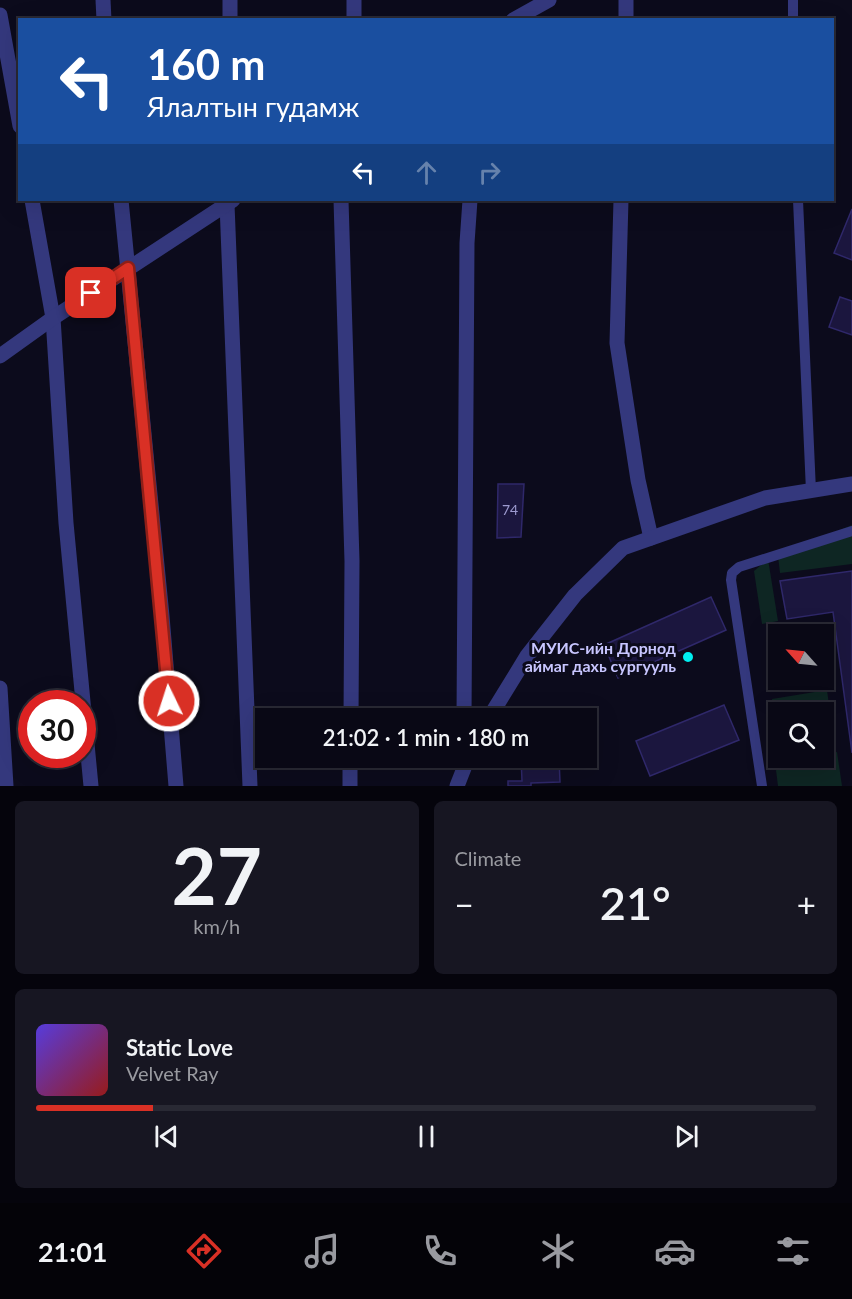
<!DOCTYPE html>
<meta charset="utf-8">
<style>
body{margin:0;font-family:Lato,sans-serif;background:#171622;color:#f1f3f6;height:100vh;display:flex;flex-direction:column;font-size:22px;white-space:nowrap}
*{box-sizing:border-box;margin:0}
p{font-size:20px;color:#999aa0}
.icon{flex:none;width:33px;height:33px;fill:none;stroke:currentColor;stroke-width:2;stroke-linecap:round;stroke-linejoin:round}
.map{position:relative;height:786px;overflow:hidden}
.panel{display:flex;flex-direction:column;gap:15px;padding:15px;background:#05040c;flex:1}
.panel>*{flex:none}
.hud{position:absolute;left:18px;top:18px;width:816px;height:183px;border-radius:0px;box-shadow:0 6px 24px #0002,0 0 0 2px #292934;background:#1a4fa0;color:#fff;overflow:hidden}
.needle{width:39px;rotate:297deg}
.buttons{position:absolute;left:768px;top:624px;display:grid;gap:12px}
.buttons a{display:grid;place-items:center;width:66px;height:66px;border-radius:0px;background:#090815;box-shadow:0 6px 24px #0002,0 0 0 2px #292934;font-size:30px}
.speed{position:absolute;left:18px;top:690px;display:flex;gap:12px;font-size:30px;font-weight:700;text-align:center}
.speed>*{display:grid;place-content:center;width:78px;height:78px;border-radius:50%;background:#090815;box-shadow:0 6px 24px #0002,0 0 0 2px #292934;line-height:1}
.speed .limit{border:9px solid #d22;background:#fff;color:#111}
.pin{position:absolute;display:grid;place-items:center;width:51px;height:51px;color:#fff;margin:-26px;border-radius:12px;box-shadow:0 3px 9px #0006}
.me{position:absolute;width:66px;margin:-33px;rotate:356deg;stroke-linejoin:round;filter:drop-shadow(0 0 4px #0008)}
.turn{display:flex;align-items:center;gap:21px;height:126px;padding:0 30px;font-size:27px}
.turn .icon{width:78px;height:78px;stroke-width:2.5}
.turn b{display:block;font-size:42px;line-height:51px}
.lanes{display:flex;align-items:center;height:57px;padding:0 30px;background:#0003;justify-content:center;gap:30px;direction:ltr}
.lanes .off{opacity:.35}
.big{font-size:45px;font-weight:600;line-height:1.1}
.panel .widget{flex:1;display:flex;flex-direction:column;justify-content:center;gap:9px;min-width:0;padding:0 21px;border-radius:9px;background:#171622}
.panel .dial{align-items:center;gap:0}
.dial b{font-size:78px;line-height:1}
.song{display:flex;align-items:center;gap:18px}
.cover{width:72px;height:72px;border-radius:9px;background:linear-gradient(135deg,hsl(250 70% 55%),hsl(0 70% 35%))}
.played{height:6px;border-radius:3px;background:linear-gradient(90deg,#d93025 15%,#292934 15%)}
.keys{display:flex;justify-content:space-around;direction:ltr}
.heat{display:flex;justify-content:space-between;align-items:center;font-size:33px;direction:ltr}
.panel .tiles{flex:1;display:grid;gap:15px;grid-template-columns:1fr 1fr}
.widget:last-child{grid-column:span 2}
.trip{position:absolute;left:255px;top:708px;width:342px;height:60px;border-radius:0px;background:#090815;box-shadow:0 6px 24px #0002,0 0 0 2px #292934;font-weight:600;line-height:60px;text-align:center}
.tab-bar{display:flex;height:96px;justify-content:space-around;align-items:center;background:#040308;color:#999aa0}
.tab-bar .icon{width:42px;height:42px}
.tab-bar .selected{color:#d93025}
.tab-bar b{font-size:27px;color:#f1f3f6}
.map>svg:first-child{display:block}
</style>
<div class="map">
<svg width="852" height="786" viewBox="0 0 852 786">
<rect width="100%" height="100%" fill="#0c0b1c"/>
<!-- green -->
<g fill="#0e2623">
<path d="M852 525V564L780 573 778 556Z"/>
<path d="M768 559 778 621 762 624 754 571Z"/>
<path d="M827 690 834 742 824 744V712H778V751H775L772 699Z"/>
<path d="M837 752 842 786H778L775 762 803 758H824V754Z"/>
</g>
<!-- building -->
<g fill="#1b163e" stroke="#2f286a" stroke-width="1.5">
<path d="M852 209V260L834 253Z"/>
<path d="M840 297 852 301V335L829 327Z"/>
<path d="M498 484H524L521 537 497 538Z"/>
<path d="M852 571V753L833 612 787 619 780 581Z"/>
<path d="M711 597 726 630 618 678 604 645Z"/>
<path d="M724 705 739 740 650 776 636 741Z"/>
<path d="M521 758H559L560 782 531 783V786H508V781H522Z"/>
</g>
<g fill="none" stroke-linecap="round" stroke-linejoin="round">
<!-- service -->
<g stroke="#34387d" stroke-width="10">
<path d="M793 0V20"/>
<path d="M798 200 811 491"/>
<path d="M762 786 731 580 732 573 739 567 852 531"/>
</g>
<!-- minor -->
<g stroke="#34387d" stroke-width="15">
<path d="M103 0 104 20"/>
<path d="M230 0V20"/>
<path d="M0 15 20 126"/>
<path d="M354 20V0"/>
<path d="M626 20V0"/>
<path d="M32 200 53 318 66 523 91 786"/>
<path d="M121 200 162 616 176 786"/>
<path d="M341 200 352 561 351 718"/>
<path d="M621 200 617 343 638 480 651 538"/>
<path d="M227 204 250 786"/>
<path d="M0 688 6 786"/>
<path d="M464 718 467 243 470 200"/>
<path d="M350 786V758"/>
</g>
<!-- tertiary -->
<g stroke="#34387d" stroke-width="15">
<path d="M513 20 549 0"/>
<path d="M0 356 53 318 233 200"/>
<path d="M489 718 527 656 575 595 623 548 765 498 852 484"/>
<path d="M457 786 468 758"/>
</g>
</g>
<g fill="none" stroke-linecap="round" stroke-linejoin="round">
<!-- route casing -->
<g stroke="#8d1f18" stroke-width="15">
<path id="route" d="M91 293 128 268 169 701"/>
</g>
<!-- route -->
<use href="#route" stroke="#d93025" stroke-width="10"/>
</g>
<!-- markers -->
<circle fill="#00eff1" stroke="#0c0b1c" stroke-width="2" cx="688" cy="657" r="6"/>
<g text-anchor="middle" stroke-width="6" stroke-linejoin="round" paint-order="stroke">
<!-- number labels -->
<g font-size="14" fill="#9d9acf">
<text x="510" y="515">74</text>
</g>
<!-- poi labels -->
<g font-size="16" font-weight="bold" fill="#c8c6ff" stroke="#0c0b1c" text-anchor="end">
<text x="676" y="654">МУИС-ийн Дорнод<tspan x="676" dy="18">аймаг дахь сургууль</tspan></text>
</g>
</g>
</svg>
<div class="buttons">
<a><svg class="needle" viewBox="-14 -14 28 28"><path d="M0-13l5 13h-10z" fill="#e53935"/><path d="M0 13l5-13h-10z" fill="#999aa0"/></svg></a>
<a><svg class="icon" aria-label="search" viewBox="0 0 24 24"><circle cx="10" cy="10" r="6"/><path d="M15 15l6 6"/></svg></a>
</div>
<div class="speed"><div class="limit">30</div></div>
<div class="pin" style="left:91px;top:293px;background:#d93025"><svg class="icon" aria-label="arrive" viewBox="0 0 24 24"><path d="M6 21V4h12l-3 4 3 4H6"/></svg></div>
<svg class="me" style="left:169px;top:701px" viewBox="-20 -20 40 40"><circle r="17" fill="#d93025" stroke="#fff" stroke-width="3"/><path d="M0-11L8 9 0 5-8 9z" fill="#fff"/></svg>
<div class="trip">21:02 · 1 min · 180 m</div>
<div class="hud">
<div class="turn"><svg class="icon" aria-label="left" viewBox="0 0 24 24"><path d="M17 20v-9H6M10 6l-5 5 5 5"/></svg><div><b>160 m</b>Ялалтын гудамж</div></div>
<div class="lanes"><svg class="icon" aria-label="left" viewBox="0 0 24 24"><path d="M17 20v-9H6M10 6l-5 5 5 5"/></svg><svg class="icon off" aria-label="ahead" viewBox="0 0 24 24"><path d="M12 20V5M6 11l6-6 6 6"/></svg><svg class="icon off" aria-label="right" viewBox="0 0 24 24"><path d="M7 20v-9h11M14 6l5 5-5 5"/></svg></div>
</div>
</div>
<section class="panel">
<div class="tiles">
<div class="widget dial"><b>27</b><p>km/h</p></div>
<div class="widget"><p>Climate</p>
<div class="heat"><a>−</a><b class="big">21°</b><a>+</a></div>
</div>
<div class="widget">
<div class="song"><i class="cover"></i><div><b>Static Love</b><p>Velvet Ray</p></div></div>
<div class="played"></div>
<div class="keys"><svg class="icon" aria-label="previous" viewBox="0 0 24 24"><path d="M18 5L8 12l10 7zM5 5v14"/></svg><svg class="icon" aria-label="pause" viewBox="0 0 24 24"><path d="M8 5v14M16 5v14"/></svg><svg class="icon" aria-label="next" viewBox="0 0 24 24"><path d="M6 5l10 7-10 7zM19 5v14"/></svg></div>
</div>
</div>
</section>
<nav class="tab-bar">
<b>21:01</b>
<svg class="icon selected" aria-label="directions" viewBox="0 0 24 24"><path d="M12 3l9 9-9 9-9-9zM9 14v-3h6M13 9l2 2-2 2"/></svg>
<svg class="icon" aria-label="music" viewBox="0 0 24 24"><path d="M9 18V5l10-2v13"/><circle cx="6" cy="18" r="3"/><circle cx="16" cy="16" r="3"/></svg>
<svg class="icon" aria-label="phone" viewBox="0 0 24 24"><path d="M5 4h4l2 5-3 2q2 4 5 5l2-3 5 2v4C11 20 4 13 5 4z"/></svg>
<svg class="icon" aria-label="climate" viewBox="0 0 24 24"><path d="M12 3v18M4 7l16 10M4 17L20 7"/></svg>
<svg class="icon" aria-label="car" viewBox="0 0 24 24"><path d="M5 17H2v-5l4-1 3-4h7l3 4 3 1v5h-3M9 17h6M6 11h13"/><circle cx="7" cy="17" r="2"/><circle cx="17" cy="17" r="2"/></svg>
<svg class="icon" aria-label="filters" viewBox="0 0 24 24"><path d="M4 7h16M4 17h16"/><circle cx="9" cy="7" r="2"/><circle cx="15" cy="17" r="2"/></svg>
</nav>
